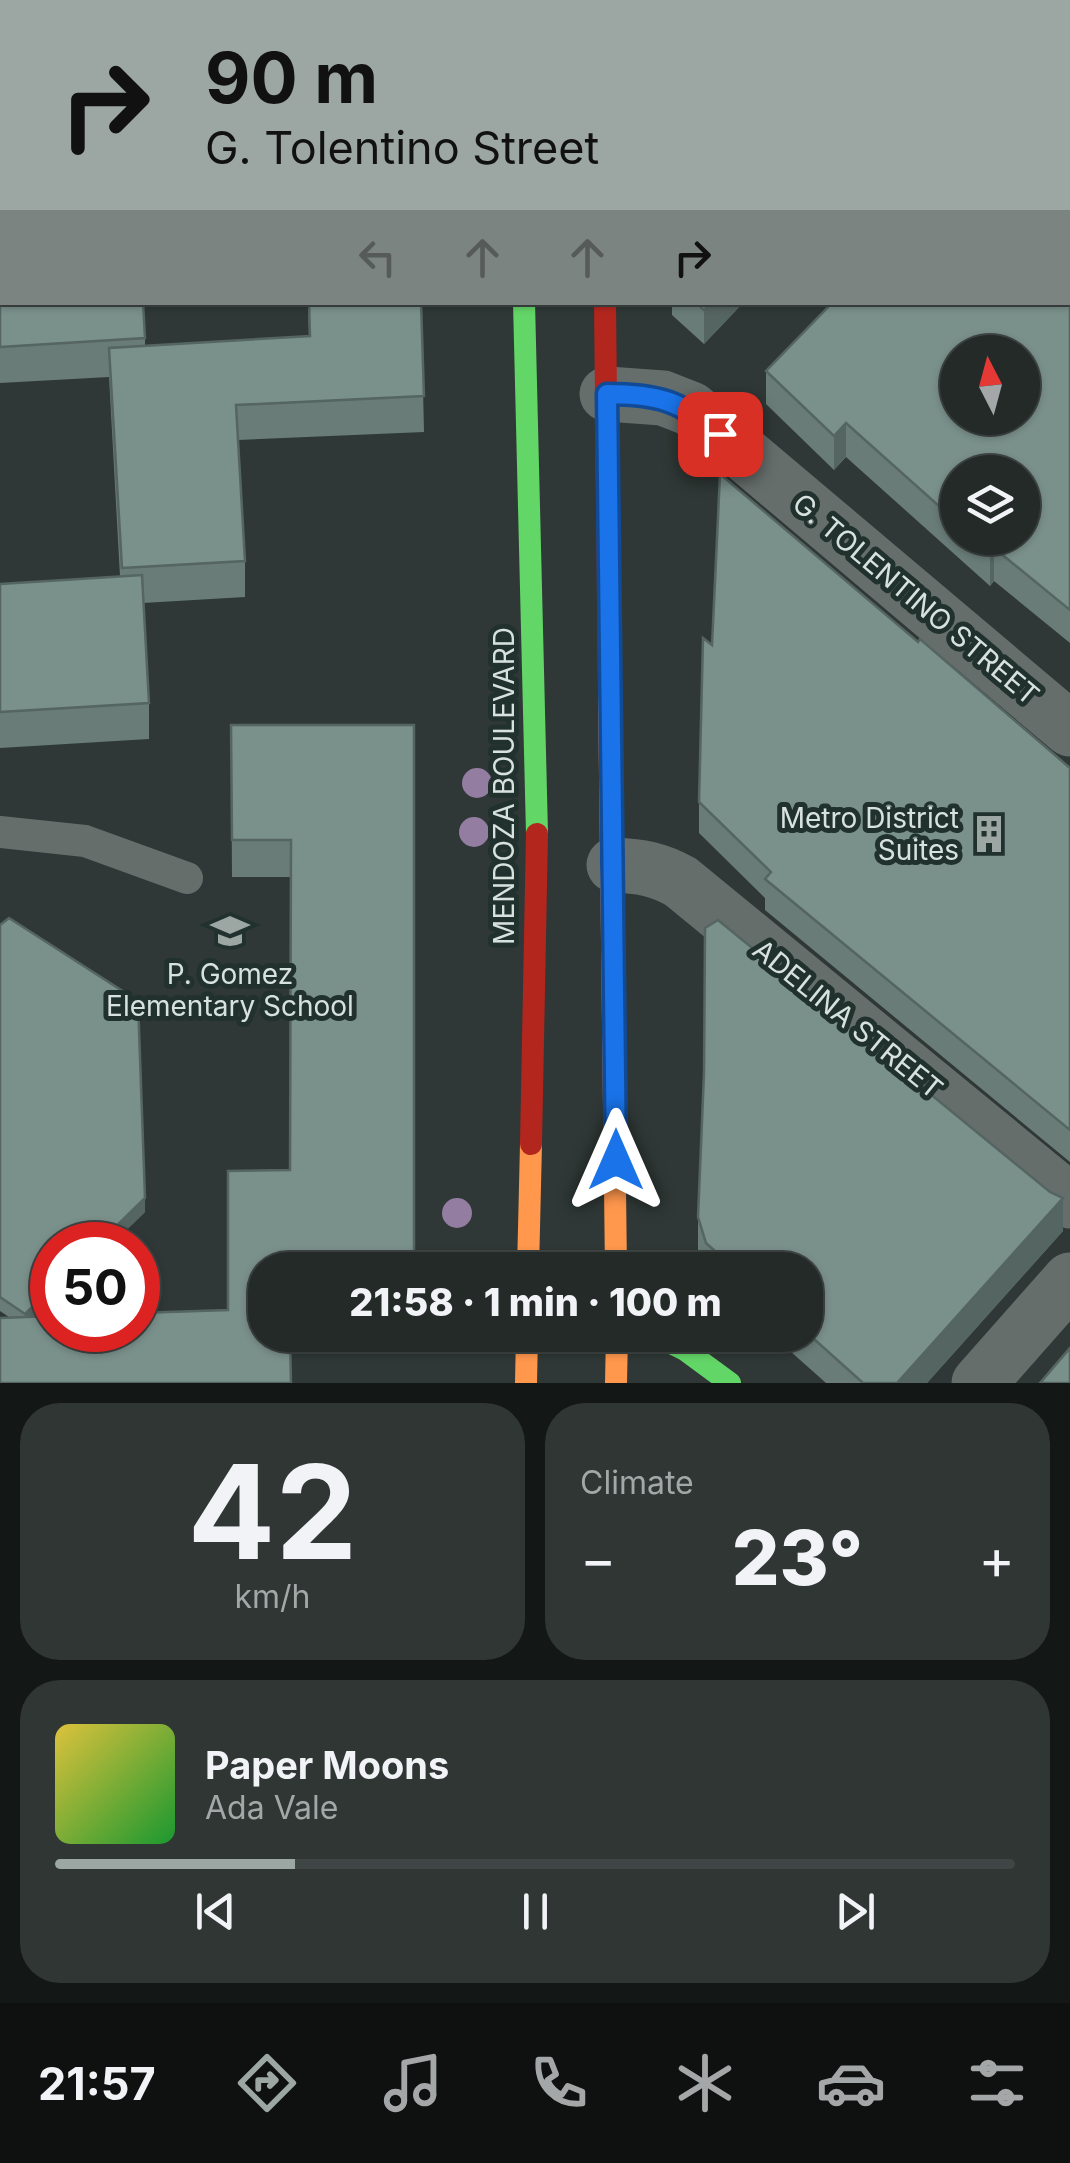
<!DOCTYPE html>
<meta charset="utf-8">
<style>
body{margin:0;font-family:Inter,sans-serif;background:#2f3634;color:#f1f3f6;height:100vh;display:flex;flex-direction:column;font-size:38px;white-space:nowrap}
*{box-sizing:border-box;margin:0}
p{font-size:32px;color:#a3a7a8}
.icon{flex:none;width:55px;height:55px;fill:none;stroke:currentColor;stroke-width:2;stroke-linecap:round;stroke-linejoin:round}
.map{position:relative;height:1383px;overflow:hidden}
.panel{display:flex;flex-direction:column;gap:20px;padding:20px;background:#131716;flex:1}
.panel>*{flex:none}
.hud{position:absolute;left:0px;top:0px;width:1070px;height:305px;box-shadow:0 2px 8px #0004,0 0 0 2px #404645;background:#9ca6a3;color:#111;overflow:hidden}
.needle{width:65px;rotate:354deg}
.buttons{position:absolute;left:940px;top:335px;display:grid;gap:20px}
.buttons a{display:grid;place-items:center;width:100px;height:100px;border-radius:50%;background:#232a28;box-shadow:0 2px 8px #0004,0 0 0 2px #404645;font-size:50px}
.speed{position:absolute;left:30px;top:1222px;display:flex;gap:20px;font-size:50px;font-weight:700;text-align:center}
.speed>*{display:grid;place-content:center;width:130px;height:130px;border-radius:50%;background:#232a28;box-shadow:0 2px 8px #0004,0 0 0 2px #404645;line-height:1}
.speed .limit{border:15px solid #d22;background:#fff;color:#111}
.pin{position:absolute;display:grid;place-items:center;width:85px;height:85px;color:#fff;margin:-42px;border-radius:20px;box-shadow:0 5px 15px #0006}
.me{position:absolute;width:110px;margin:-55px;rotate:0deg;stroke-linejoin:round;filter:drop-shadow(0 0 8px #0008)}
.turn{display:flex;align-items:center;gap:35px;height:210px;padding:0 40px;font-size:45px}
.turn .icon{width:130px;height:130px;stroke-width:2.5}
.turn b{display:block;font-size:70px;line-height:85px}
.lanes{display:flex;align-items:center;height:95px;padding:0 40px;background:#0003;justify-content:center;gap:50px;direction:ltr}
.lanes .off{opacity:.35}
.big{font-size:75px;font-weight:800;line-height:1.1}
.panel .tile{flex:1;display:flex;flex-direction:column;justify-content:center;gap:15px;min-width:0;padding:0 35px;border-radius:40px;background:#2f3634}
.panel .dial{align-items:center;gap:0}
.dial b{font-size:130px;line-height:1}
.song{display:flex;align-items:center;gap:30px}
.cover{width:120px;height:120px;border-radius:15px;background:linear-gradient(135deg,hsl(50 70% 55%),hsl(130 70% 35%))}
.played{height:10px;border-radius:5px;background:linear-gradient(90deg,#9ca6a3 25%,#404645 25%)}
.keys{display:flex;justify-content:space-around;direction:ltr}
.heat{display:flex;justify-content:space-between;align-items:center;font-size:55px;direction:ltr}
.panel .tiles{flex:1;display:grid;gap:20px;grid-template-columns:1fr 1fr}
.tile:last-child{grid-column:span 2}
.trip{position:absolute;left:248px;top:1252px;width:575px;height:100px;border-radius:40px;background:#232a28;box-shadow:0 2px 8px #0004,0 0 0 2px #404645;font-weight:800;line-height:100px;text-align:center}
.tabs{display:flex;height:160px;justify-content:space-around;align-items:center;background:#0e1110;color:#a3a7a8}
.tabs .icon{width:70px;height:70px}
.tabs .selected{color:#9ca6a3}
.tabs b{font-size:45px;color:#f1f3f6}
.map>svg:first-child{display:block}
</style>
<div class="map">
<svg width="1070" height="1383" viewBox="0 0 1070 1383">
<rect width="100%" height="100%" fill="#2f3836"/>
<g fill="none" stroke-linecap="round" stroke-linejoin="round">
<!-- lane -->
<path stroke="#666e6c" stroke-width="32" d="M0 832 85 841 187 878"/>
<!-- street -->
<g stroke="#666e6c" stroke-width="55">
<path d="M170 2 218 0"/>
<path d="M0 11H2"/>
<path d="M607 394 663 398 691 409 1070 729"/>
<path d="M614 865C640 866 658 869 681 882L1070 1201"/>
<path d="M979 1383 1070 1280"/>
</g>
<!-- fast -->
<g stroke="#63d668" stroke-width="22">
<path d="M513 0V2"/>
<path d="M600 0V2"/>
<path d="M524 302 537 834"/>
<path d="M655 1335 685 1350 730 1383"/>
</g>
<!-- slow -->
<g stroke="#ff974d" stroke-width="22">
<path d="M609 694 616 1270"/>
<path d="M528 1270 531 1144"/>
<path d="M526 1383 527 1335"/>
<path d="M616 1383 617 1335"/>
</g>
<!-- jam -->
<g stroke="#b3261e" stroke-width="22">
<path d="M605 302 609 694"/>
<path d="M531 1144 537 834"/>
</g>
</g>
<!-- trees -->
<g fill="#937da1">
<circle cx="477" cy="783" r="15"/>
<circle cx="474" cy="832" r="15"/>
<circle cx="457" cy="1213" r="15"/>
</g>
<!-- wall -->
<g fill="#697c77" fill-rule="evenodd">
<path d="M662 0H1070V224H1068V2H662Z"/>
<path d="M0 74 145 338V346L309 337 308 302H421L424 432 238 440 245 561V597L143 603 149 703V739L0 748V584L120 576 109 377 0 383Z"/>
<path d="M1070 252V643L994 581 990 586 846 457 834 470 766 404V371ZM958 472 1022 538H958Z"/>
<path d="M672 302H744L704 344 672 315Z"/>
<path d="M918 642 1070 768V1162L765 910V898L699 833V802L712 645Z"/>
<path d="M231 725H414L265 1270V1335L9 1317 0 1311V925L145 1212 111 1245H52V1302L37 1316 228 1310 290 1170 291 877H232Z"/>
<path d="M698 1217 1063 1231 927 1383H826L772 1335H805V1270H704L698 1250Z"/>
</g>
<!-- shaded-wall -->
<g fill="#556561">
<path d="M711 302H744L704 344V310Z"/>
<path d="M846 423V457L834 470V436Z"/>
<path d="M994 548V581L990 586V552Z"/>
<path d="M145 1198V1212L111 1245H97Z"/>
<path d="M1063 1198V1231L927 1383H897Z"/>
<path d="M52 1288V1302L25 1328V1314Z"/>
</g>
<!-- building -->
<g fill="#7a908a" stroke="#556561" stroke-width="2.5" fill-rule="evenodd">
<path d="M665 0H1070V190H1068V2H665Z"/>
<path d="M0 74H2V302H143L145 338 0 347Z"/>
<path d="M1068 252H1070V610L994 548 990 552 974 538H1022V472H958V523L846 423 834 436 766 371 833 302H1068ZM958 352H1022V418H958Z"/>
<path d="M309 302H421L424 396 236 405 245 561 122 568 109 348 310 336Z"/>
<path d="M695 302H711L704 310Z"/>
<path d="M720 474 918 642 920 639 1070 768V1130L765 879 771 872 699 802 703 638 712 645Z"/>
<path d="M142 575 149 703 0 712V584Z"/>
<path d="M231 725H414V1270H265V1335H290L291 1383H0V1318L52 1316V1330H138V1313L228 1310V1171L290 1170 291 840H232Z"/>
<path d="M9 918 138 1001 145 1198 97 1245H52V1288L25 1314 0 1297V925Z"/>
<path d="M718 920 1050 1192 1063 1198 897 1383H863L805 1331V1270H736L706 1243 698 1217 704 1073 705 928Z"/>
<path d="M1070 1348V1383H1040Z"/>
</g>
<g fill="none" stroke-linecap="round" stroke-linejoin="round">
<!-- route casing -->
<g stroke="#114b97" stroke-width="25">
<path id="route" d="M616 1160 607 394C658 394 681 401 720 434"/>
</g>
<!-- route -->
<use href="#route" stroke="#1a73e8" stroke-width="18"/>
</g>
<!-- icons -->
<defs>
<g id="building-bare" transform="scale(3)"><path d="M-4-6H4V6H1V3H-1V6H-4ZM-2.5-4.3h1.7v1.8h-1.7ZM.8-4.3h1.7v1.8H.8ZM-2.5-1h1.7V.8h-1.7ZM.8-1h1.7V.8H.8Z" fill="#9ca6a3" stroke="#21312d" stroke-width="2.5" paint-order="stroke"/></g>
<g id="school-bare" transform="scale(3)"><path d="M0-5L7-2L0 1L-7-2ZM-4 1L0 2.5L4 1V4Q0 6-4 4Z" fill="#9ca6a3" stroke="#21312d" stroke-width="2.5" paint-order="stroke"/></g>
</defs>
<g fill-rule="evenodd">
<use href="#building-bare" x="989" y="834"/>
<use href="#school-bare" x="230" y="931"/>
</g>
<g text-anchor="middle" stroke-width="10" stroke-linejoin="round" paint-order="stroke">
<!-- street labels -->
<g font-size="28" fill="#d7e2de" stroke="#21312d">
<text transform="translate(916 599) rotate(40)" y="10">G. TOLENTINO STREET</text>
<text transform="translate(504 786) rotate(-90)" y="10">MENDOZA BOULEVARD</text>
<text transform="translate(848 1019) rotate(39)" y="10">ADELINA STREET</text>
</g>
<!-- poi labels -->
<g font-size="28" fill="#d7e2de" stroke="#21312d" text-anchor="end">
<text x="959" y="828">Metro District<tspan x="959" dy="32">Suites</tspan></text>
<text x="230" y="984" text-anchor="middle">P. Gomez<tspan x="230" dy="32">Elementary School</tspan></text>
</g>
</g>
</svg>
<div class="buttons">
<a><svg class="needle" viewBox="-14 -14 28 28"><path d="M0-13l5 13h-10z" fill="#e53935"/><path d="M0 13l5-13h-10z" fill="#a3a7a8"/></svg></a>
<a><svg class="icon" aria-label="layers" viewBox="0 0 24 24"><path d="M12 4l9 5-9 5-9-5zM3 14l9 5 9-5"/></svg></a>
</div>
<div class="speed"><div class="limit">50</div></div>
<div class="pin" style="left:720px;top:434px;background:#d93025"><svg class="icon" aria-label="arrive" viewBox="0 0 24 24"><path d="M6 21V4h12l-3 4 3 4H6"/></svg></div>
<svg class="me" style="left:616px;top:1160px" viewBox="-20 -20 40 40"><path d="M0-17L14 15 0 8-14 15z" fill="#1a73e8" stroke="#fff" stroke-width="4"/></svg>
<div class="trip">21:58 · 1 min · 100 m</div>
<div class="hud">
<div class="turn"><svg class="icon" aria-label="right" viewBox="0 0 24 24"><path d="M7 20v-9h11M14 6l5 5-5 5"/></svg><div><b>90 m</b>G. Tolentino Street</div></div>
<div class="lanes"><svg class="icon off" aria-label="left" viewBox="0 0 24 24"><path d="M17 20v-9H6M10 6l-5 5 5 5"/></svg><svg class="icon off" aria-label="ahead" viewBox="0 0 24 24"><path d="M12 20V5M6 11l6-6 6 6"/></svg><svg class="icon off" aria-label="ahead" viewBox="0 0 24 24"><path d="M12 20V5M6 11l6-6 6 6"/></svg><svg class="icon" aria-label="right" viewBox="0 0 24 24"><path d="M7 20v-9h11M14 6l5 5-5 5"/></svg></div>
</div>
</div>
<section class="panel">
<div class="tiles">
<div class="tile dial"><b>42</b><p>km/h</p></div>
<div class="tile"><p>Climate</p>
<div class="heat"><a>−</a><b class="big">23°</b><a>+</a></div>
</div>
<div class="tile">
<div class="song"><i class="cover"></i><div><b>Paper Moons</b><p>Ada Vale</p></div></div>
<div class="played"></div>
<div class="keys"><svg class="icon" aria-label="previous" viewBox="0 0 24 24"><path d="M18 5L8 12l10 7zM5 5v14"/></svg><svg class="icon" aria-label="pause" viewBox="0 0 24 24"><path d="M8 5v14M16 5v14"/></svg><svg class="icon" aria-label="next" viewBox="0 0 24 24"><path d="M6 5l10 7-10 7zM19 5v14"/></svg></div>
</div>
</div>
</section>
<nav class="tabs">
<b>21:57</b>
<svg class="icon selected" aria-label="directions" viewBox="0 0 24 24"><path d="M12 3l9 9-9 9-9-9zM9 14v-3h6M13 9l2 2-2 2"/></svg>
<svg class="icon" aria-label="music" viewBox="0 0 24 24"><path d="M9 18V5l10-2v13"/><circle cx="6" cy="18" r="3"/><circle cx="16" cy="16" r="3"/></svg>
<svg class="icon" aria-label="phone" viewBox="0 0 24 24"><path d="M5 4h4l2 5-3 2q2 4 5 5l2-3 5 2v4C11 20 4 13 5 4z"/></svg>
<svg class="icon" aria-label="climate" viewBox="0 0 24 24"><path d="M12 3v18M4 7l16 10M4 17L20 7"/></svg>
<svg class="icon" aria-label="car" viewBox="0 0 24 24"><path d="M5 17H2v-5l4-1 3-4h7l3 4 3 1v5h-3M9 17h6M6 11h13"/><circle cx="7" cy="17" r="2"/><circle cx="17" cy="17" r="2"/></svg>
<svg class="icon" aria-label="filters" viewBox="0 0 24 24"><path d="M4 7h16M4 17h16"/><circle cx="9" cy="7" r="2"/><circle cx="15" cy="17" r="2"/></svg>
</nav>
